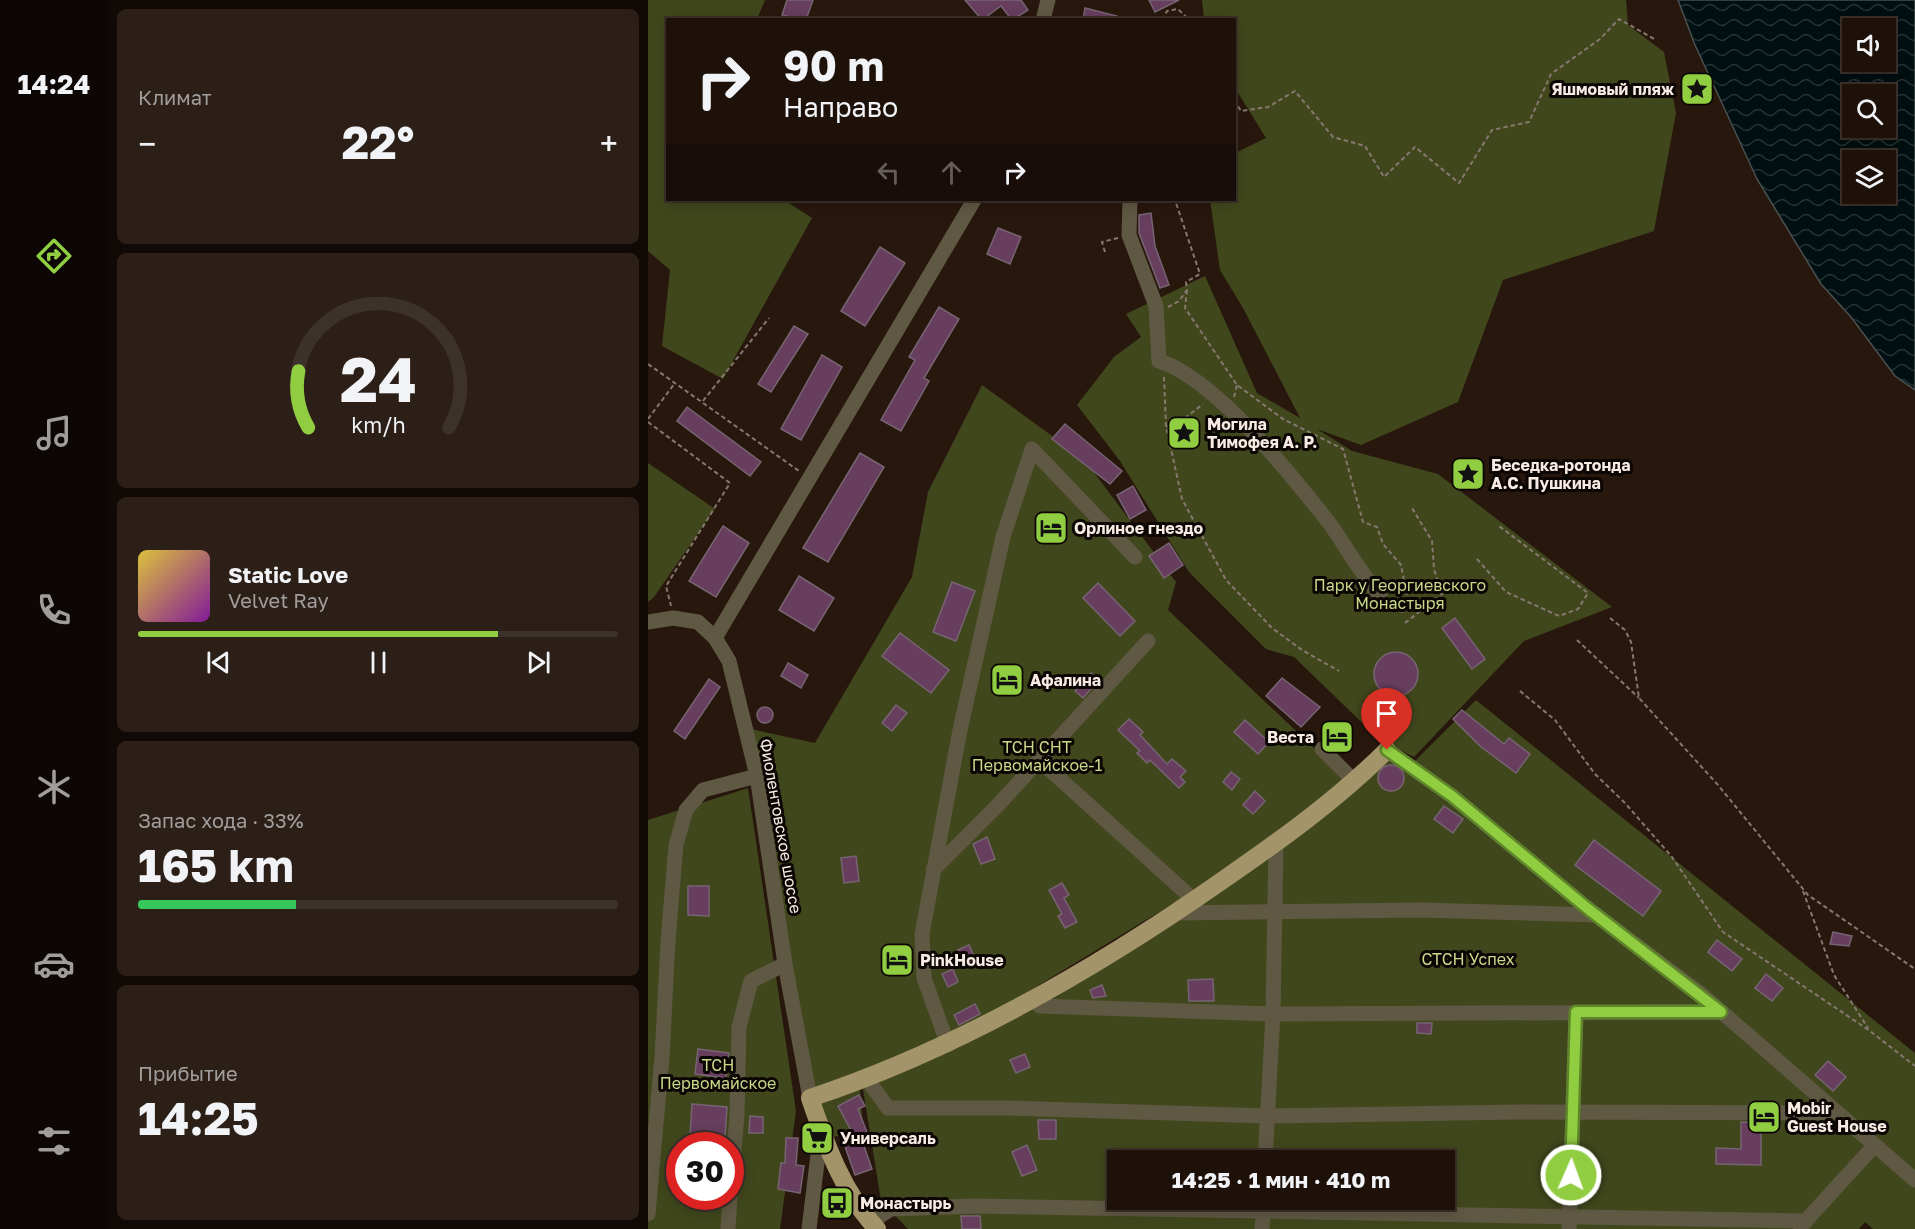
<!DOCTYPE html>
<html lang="ru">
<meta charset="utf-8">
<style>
body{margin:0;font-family:"Golos Text",sans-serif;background:#2b1f18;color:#f1f3f6;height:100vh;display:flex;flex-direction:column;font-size:22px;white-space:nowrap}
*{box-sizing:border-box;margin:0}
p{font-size:20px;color:#a19d9c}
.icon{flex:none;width:33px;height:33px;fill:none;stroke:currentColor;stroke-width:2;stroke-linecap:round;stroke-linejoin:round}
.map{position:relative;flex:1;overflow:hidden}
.panel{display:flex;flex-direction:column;gap:9px;padding:9px;background:#100906;width:540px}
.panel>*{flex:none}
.banner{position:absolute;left:18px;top:18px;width:570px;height:183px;border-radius:0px;box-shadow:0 3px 15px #0003,0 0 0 2px #3c312b;background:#1e110a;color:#f1f3f6;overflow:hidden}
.fabs{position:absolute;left:1194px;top:18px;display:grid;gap:12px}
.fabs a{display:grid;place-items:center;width:54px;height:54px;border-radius:0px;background:#1e110a;box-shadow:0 3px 15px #0003,0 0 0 2px #3c312b;font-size:30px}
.speed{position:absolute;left:18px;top:1132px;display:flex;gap:12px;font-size:30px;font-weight:700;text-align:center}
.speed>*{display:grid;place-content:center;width:78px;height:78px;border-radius:50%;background:#1e110a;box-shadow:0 3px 15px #0003,0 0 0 2px #3c312b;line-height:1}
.speed .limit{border:9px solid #d22;background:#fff;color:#111}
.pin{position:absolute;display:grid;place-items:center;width:51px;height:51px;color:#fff;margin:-62px -26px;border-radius:50% 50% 50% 0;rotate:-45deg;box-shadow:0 0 6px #0007}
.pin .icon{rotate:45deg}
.me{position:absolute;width:66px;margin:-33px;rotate:2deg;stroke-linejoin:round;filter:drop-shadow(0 0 4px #0008)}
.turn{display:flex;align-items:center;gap:21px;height:126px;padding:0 18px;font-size:27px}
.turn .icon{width:78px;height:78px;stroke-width:2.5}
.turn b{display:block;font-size:42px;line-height:51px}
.lanes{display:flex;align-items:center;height:57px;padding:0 18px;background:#0003;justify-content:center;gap:30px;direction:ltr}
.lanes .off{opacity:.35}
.big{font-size:45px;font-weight:700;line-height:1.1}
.panel .tile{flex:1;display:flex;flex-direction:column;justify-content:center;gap:9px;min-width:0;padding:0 21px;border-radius:9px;background:#2b1f18}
.panel .dial{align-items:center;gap:0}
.dial svg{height:156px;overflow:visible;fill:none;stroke:#3c312b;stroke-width:7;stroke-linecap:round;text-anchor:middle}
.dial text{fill:#f1f3f6;stroke:none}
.song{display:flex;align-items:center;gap:18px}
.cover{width:72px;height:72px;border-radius:9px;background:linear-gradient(135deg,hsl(50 70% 55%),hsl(290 70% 35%))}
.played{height:6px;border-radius:3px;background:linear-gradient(90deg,#90cd41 75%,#3c312b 75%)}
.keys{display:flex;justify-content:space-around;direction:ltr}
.heat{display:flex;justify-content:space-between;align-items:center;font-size:33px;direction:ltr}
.charge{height:9px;border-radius:4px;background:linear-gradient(90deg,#34c759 33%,#3c312b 0)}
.trip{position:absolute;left:459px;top:1150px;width:348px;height:60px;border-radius:0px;background:#1e110a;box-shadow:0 3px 15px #0003,0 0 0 2px #3c312b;font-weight:700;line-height:60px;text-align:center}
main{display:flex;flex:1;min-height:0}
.tabs{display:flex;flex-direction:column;width:108px;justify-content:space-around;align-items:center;background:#0c0704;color:#a19d9c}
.tabs .icon{width:42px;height:42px}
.tabs .on{color:#90cd41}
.tabs b{font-size:27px;color:#f1f3f6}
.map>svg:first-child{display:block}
</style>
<main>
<nav class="tabs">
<b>14:24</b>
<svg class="icon on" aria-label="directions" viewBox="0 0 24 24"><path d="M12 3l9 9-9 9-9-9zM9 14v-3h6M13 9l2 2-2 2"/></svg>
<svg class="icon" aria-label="music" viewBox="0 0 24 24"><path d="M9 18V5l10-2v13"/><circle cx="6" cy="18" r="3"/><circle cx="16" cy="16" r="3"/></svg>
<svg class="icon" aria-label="phone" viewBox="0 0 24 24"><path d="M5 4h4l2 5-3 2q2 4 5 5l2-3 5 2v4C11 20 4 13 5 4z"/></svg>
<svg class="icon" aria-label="climate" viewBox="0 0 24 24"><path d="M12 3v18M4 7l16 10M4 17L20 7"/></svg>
<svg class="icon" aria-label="car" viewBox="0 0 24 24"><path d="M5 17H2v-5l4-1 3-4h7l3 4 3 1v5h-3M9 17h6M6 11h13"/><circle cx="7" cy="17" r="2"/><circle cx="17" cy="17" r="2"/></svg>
<svg class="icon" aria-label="filters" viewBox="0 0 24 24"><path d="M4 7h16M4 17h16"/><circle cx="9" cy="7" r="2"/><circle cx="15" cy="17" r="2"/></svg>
</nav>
<section class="panel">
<div class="tile"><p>Климат</p>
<div class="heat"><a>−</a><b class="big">22°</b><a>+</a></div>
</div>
<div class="tile dial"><svg viewBox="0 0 100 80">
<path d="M14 69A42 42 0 1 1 86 69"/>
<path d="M14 69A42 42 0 0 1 9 40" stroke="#90cd41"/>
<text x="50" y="56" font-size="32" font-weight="700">24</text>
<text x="50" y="72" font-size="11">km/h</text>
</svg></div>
<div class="tile">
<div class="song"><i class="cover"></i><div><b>Static Love</b><p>Velvet Ray</p></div></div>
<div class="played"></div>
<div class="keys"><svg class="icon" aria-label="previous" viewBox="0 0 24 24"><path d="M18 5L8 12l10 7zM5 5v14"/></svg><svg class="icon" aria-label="pause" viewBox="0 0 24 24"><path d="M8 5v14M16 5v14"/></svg><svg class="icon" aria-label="next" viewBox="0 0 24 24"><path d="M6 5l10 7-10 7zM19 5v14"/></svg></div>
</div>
<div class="tile"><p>Запас хода · 33%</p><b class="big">165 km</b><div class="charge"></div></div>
<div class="tile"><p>Прибытие</p><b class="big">14:25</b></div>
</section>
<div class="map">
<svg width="1267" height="1229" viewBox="0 0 1267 1229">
<defs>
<pattern id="water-waves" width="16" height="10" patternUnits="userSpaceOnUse" patternTransform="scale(1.5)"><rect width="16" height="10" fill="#000f11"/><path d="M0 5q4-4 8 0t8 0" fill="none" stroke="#263234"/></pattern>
</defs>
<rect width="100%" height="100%" fill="#28170d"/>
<!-- green -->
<g fill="#40471c" fill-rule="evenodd">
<path d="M0 0H117L109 19 20 20V200H136L164 218 75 379 14 346 22 270 0 251Z"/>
<path d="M554 0H978L980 25 1016 52 1028 113 1006 231 855 280 810 402 713 445 669 429 704 451 790 474 964 607 876 641 766 757 732 740 646 657 618 649 541 572 472 461 429 405 466 357 493 337 478 314 557 276 609 393 652 418 595 308 572 270 562 200H586L587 153 618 138 587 88 586 20 556 19Z"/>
<path d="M334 385 436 459 528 582 520 610 701 781 626 842 304 1038 503 924 634 839 739 755 767 761 828 700 1267 1053V1229H1225L1217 1222 1211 1229H260L233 1201 213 1077 211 1078 215 1128 186 1137 167 1106 165 1094 140 959 103 729 167 743 264 577 280 492ZM470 1161H796V1200H470Z"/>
<path d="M0 463 67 509 6 597 0 602Z"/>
<path d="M100 788 148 1111 132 1229H0V820ZM32 1146H82V1197H32Z"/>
</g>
<!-- water -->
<path fill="url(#water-waves)" stroke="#4a5150" stroke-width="1.5" fill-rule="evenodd" d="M1030 0H1267V390L1247 376 1203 317 1173 284 1109 179 1047 45ZM1204 28H1238V62H1204ZM1204 94H1238V128H1204ZM1204 160H1238V194H1204Z"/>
<!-- building -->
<g fill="#673e5e" stroke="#776472" stroke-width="1.5">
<path d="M139 0H165L158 20 134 15Z"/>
<path d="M317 0H373L380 10 364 20 353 6 334 20Z"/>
<path d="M501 0H531L507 12Z"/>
<path d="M437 8 469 16V20H435Z"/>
<path d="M503 213 507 246 521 285 512 288 491 233V215Z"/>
<path d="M350 228 373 237 362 264 339 254Z"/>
<path d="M232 247 257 263 217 326 193 311Z"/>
<path d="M291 307 311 319 276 378 281 381 253 431 233 420 267 360 261 357Z"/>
<path d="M146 326 160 334 123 392 110 384Z"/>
<path d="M174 355 194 367 153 440 133 429Z"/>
<path d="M39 407 113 462 102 476 29 421Z"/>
<path d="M417 424 474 471 462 484 404 439Z"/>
<path d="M212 453 236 467 180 562 155 548Z"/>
<path d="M485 486 498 510 482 519 469 495Z"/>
<path d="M75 526 101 543 68 597 41 581Z"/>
<path d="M521 543 535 565 516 578 501 556Z"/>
<path d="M151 576 186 598 166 631 131 610Z"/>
<path d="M304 582 327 591 308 641 285 632Z"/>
<path d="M450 583 487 621 472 636 435 598Z"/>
<path d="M807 618 837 659 824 669 794 628Z"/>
<path d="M252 633 301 670 283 693 234 656Z"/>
<circle cx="748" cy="674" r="22"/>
<path d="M140 663 160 675 153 688 133 676Z"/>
<path d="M443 673 451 680 435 698 427 691Z"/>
<path d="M634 678 672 707 653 727 618 696Z"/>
<path d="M61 679 72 687 37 739 26 731Z"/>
<path d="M248 705 259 713 244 731 234 723Z"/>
<circle cx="117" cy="715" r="8"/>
<path d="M814 710 856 744 861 738 882 754 868 773 832 746 805 719Z"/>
<path d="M481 719 495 732 492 735 519 764 524 759 538 771 532 777 537 782 531 788 502 760 499 763 489 753 492 751 470 730Z"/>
<path d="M597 720 621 742 610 754 586 732Z"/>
<circle cx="743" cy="778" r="13"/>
<path d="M583 772 592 779 584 790 575 782Z"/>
<path d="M607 791 617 801 605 814 595 805Z"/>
<path d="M796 806 815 819 805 833 786 819Z"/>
<path d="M339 837 347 859 333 864 325 844Z"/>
<path d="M946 840 1013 891 995 916 927 865Z"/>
<path d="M208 856 211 881 196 883 193 858Z"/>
<path d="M414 883 421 895 416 898 429 922 417 928 410 916 414 914 401 890Z"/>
<path d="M40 886H61V916L40 915Z"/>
<path d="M1185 932 1204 936 1201 946 1182 944Z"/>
<path d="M1069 940 1094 959 1084 971 1060 952Z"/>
<path d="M321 945 328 961 317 966 310 950Z"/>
<path d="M253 952 257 963 245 966 242 956Z"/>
<path d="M305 969 310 982 300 987 294 974Z"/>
<path d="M1118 974 1135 988 1124 1001 1107 988Z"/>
<path d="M565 979 566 1001H541L540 980Z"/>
<path d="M454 985 458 996 445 998 442 990Z"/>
<path d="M327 1004 332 1014 311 1025 306 1015Z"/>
<path d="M769 1023H784L783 1034 769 1033Z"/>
<path d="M50 1049 81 1053 78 1078 47 1074Z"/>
<path d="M377 1054 382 1067 368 1073 362 1060Z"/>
<path d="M1180 1061 1198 1077 1185 1091 1167 1075Z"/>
<path d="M211 1095 217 1106 210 1109 222 1140 215 1143 224 1169 207 1175 194 1138 205 1134 190 1106Z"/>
<path d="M44 1104 79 1107 77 1138 42 1135Z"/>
<path d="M102 1116 115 1117V1133H101Z"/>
<path d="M390 1120H408V1139H391Z"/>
<path d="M1093 1122 1113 1123V1165L1068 1164V1148L1093 1149Z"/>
<path d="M138 1138H150L148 1165 156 1166 152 1193 130 1189 133 1163H137Z"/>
<path d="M379 1145 389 1170 374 1176 364 1152Z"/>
<path d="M313 1216H332L333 1229H314Z"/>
</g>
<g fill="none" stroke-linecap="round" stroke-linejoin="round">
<!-- path -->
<g stroke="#86786f" stroke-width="2" stroke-dasharray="4.5 3" stroke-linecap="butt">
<path d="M514 20 519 11 530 9 541 20"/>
<path d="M586 100 593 111 620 107 647 91 685 137 717 146 736 177 767 147 811 183 844 130 881 122 903 74 952 39 971 19 1008 40"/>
<path d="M457 252 454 242 470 238"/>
<path d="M539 290 537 308 589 385 635 419 695 449 715 522 729 527 735 544 753 565 761 606 754 612 745 599"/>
<path d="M520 307 531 301 539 290 538 282 552 274 527 200"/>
<path d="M0 364 151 471"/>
<path d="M516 377 518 426 534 499 578 580 624 628 654 650 691 671"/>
<path d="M586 397 589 385"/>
<path d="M55 401 121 318"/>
<path d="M0 419 27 383"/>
<path d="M0 422 82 483 18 586 23 606"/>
<path d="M518 426 524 428 555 404"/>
<path d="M829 559 858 592 911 616 930 609 940 593 851 526"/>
<path d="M962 618 977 630 983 642 991 698 1070 785 1160 895 1267 969"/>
<path d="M757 623 794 594 786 569 784 541 764 508"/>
<path d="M929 640 991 698"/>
<path d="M872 691 907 720 947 774 977 803 1024 857 1075 932 1222 1031 1267 1066"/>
<path d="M1155 891 1186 975 1220 1028"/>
</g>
<!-- minor -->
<g stroke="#5f5843" stroke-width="15">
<path d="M395 20 400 0"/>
<path d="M482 200 481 235 508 306 511 361C568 379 645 477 682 524 699 548 712 573 732 595"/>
<path d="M0 622 25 618 50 622 67 638 81 661 109 776 137 964 162 1098"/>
<path d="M67 638 326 200"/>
<path d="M674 749 707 782"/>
<path d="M739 750 804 796 939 908 1053 994 1267 1180"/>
<path d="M391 760 546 900"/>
<path d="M285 870 350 805 500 641"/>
<path d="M528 913 774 910 949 915"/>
<path d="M384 999 392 1006 625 1014 1073 1012"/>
<path d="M300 1045 276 978 274 934 312 730 355 537 384 449 487 557"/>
<path d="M219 1079 240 1108H358L619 1116 872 1112 1190 1113"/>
<path d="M617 1161 625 1014 628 843"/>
<path d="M82 1196 89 1115 91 1027 103 981 137 964"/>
<path d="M0 1214 14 1057 20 941 28 845 38 810 55 790 109 776"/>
<path d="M222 1222 243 1209 327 1206 1158 1221"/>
<path d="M1152 1227 1227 1145"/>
<path d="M80 1229 82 1197"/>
<path d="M161 1229 173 1130"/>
<path d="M614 1229 616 1200"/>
<path d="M921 1229 928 1013"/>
</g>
<!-- major -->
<path stroke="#a49469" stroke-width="18" d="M229 1229C195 1193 178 1145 162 1098 310 1049 448 969 575 880 633 840 690 799 739 750"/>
</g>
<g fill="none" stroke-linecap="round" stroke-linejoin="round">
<!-- route casing -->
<g stroke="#5e852a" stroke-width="15">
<path id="route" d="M739 750 804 796 939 908 1073 1012H928L923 1175"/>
</g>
<!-- route -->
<use href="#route" stroke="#90cd41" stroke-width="10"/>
</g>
<!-- icons -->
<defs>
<g id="sight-square" transform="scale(1.725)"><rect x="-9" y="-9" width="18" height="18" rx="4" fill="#90cd41" stroke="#0b0503"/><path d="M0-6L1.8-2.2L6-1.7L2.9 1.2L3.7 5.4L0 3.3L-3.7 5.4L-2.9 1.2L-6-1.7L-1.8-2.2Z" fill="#111"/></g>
<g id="hotel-square" transform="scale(1.725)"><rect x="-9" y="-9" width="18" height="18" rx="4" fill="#90cd41" stroke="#0b0503"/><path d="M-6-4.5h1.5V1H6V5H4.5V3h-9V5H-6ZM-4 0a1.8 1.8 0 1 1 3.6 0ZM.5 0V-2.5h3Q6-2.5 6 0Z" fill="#111"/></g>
<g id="supermarket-square" transform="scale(1.725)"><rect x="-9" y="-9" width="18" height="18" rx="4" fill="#90cd41" stroke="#0b0503"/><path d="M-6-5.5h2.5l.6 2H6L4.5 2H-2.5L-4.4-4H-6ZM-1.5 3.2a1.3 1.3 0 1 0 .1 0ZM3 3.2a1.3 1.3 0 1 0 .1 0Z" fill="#111"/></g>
<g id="bus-square" transform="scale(1.725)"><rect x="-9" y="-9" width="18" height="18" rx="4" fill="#90cd41" stroke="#0b0503"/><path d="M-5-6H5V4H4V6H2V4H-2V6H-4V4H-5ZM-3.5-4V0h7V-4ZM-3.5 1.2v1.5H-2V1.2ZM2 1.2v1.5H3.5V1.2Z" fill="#111"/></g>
</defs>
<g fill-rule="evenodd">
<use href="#sight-square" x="1049" y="89"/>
<use href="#sight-square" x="536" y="433"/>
<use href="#sight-square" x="820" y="474"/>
<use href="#hotel-square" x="403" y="528"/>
<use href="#hotel-square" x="359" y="680"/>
<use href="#hotel-square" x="689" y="737"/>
<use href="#hotel-square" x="249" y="960"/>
<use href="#hotel-square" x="1116" y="1117"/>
<use href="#supermarket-square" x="169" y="1138"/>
<use href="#bus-square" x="189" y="1203"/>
</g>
<g text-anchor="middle" stroke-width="6" stroke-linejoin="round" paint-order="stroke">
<!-- poi labels -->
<g font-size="16" font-weight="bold" fill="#f7ebe4" stroke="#0b0503" text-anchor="start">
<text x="1026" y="95" text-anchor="end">Яшмовый пляж</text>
<text x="559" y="430">Могила<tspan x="559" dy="18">Тимофея А. Р.</tspan></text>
<text x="843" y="471">Беседка-ротонда<tspan x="843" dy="18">А.С. Пушкина</tspan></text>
<text x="426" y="534">Орлиное гнездо</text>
<text x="382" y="686">Афалина</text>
<text x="666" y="743" text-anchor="end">Веста</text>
<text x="272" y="966">PinkHouse</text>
<text x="1139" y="1114">Mobir<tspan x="1139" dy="18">Guest House</tspan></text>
<text x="192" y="1144">Универсаль</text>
<text x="212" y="1209">Монастырь</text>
</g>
<!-- park labels -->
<g font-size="16" fill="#c8d98a" stroke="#0b0503">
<text x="752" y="591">Парк у Георгиевского<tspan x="752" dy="18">Монастыря</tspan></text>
<text x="389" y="753">ТСН СНТ<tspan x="389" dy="18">Первомайское-1</tspan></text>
<text x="820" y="965">СТСН Успех</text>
<text x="70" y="1071">ТСН<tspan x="70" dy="18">Первомайское</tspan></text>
</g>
<!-- street labels -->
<g font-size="16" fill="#f7ebe4" stroke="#0b0503">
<text transform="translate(133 826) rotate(80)" y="6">Фиолентовское шоссе</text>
</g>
</g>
</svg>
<div class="fabs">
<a><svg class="icon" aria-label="sound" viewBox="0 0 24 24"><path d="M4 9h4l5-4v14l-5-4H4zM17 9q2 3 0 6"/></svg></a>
<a><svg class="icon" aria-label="search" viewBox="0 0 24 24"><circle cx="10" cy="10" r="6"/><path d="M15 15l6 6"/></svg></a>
<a><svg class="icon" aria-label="layers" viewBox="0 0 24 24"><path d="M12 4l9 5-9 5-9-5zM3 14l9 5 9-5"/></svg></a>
</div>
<div class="speed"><div class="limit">30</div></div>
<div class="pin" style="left:739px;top:750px;background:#d93025"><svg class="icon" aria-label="arrive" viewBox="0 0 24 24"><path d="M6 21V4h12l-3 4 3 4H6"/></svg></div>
<svg class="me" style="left:923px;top:1175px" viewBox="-20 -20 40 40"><circle r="17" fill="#90cd41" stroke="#fff" stroke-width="3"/><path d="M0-11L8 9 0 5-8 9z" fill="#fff"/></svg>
<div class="trip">14:25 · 1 мин · 410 m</div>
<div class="banner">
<div class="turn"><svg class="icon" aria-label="right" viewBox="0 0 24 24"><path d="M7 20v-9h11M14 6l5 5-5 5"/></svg><div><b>90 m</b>Направо</div></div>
<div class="lanes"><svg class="icon off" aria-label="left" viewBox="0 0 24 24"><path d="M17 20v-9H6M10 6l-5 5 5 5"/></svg><svg class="icon off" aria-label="ahead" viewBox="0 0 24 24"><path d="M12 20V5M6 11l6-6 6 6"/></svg><svg class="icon" aria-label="right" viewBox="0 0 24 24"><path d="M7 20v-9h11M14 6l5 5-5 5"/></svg></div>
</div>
</div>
</main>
